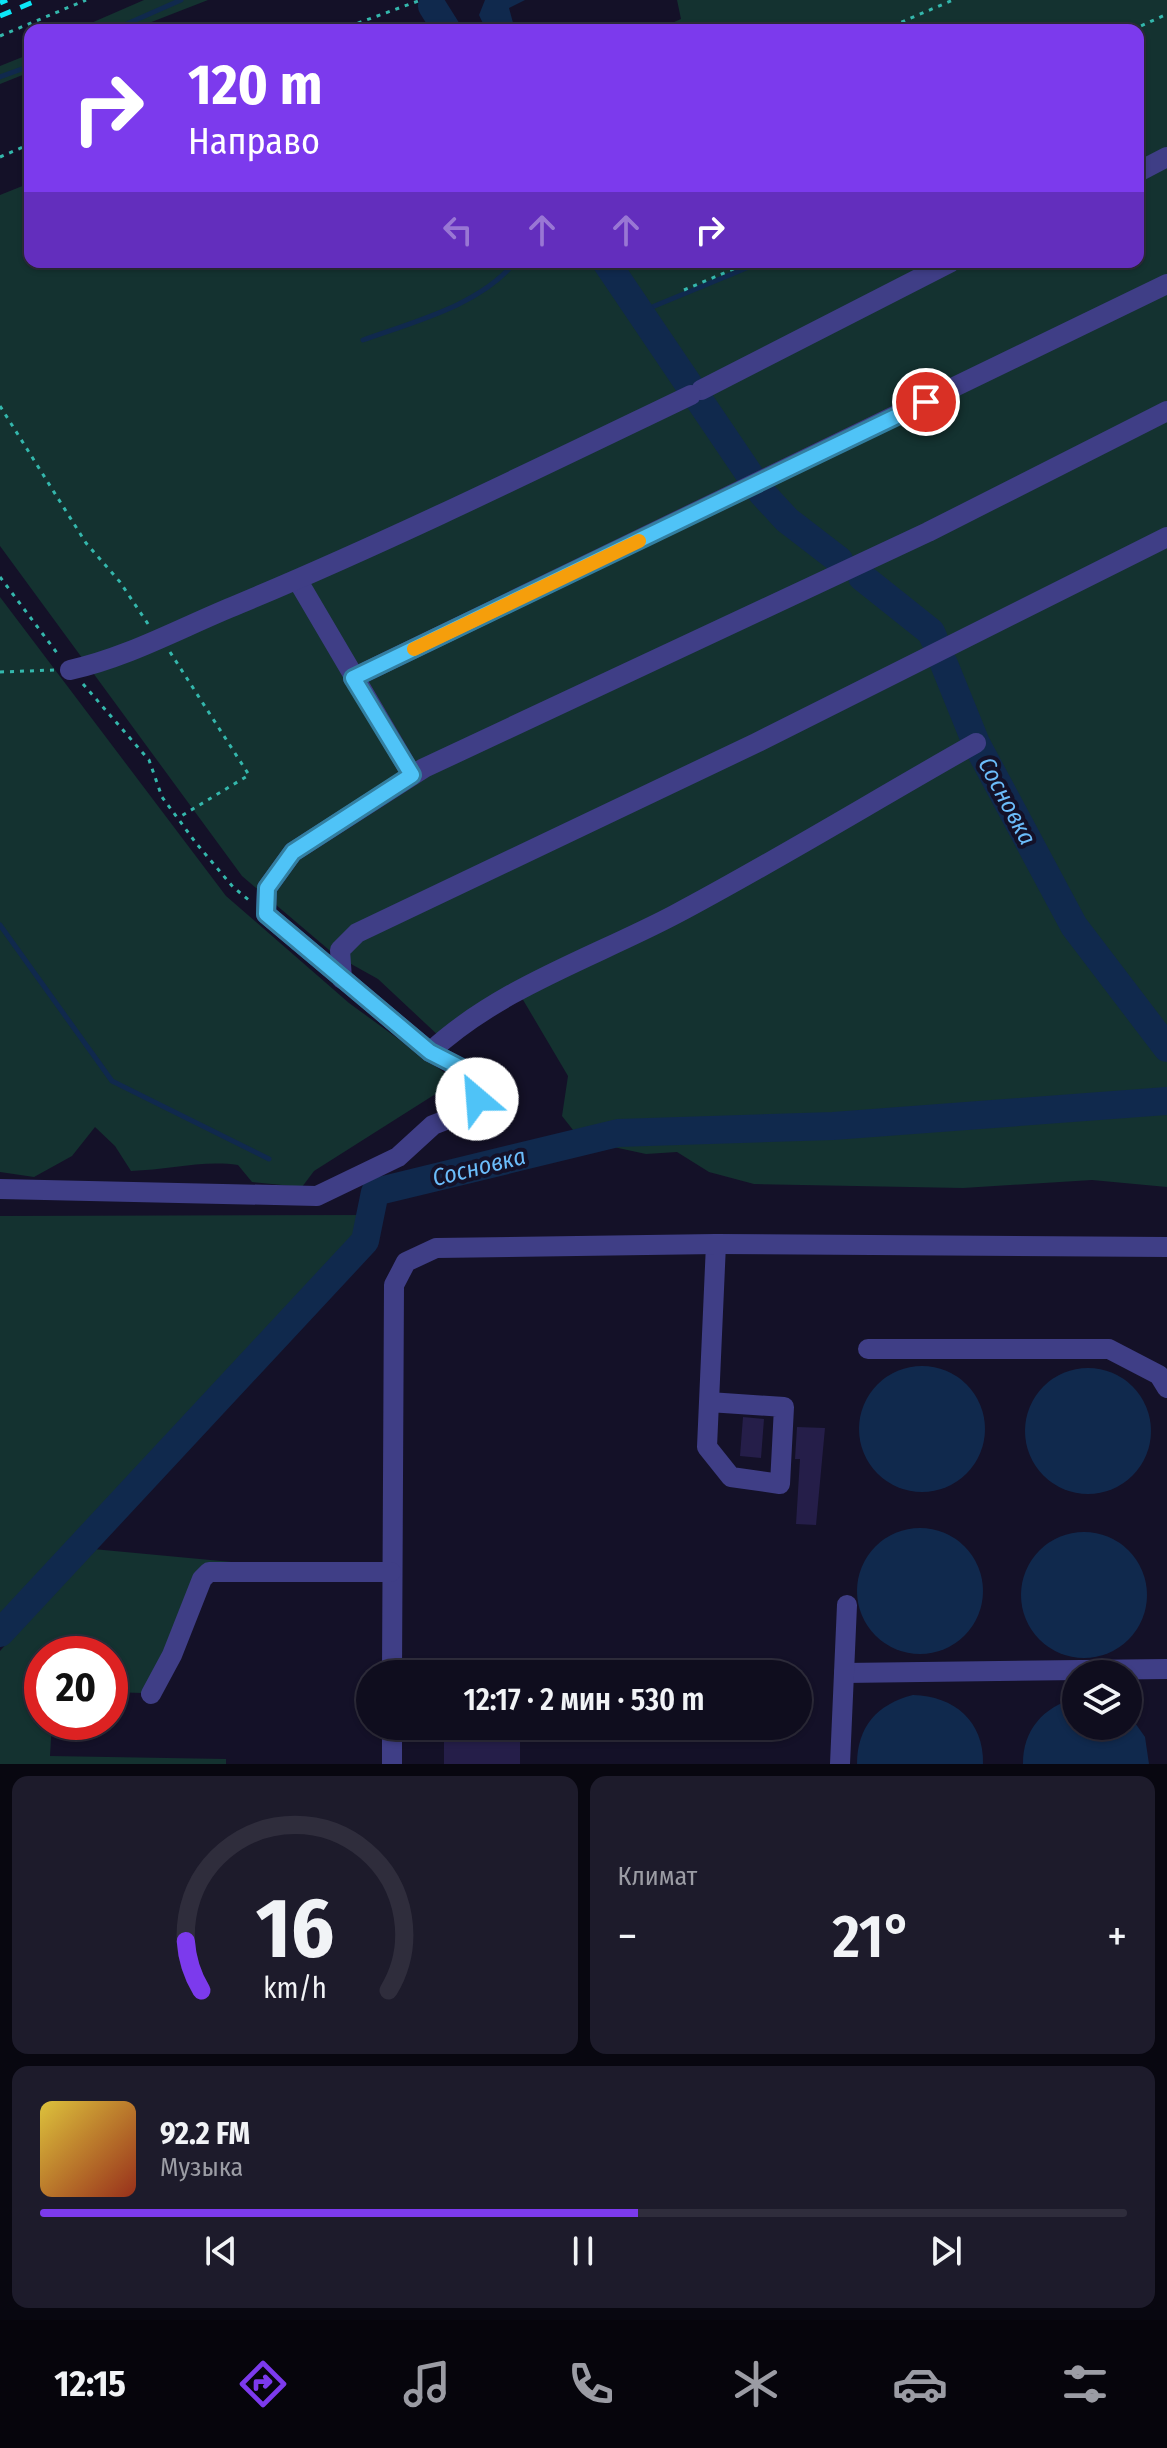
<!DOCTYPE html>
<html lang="ru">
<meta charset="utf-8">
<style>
body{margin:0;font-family:"Fira Sans Condensed",sans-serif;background:#1d1b2b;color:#f1f3f6;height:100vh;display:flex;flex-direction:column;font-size:30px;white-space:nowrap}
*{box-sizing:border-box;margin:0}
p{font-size:26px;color:#9b9ca4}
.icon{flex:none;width:44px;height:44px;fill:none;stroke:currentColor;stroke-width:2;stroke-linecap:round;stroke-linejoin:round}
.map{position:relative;height:1764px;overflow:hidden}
.side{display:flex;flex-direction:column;gap:12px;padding:12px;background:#080710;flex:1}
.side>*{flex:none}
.top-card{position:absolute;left:24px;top:24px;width:1120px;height:244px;border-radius:16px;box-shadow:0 2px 6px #0004,0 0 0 2px #2f2d3c;background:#7c3aed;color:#fff;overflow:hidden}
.buttons{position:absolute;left:1062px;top:1660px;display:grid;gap:16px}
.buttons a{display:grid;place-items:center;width:80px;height:80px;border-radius:50%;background:#0f0d1e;box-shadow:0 2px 6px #0004,0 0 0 2px #2f2d3c;font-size:40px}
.speed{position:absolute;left:24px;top:1636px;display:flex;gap:16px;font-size:40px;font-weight:700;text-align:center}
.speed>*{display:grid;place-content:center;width:104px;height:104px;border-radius:50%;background:#0f0d1e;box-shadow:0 2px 6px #0004,0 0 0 2px #2f2d3c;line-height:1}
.speed .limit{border:12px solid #d22;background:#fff;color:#111}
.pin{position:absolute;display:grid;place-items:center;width:68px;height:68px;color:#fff;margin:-34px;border:4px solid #fff;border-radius:50%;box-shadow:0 2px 8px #0007}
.me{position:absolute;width:88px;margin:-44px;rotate:333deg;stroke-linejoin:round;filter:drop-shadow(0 0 6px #0008)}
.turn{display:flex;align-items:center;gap:28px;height:168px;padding:0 32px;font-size:36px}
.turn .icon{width:104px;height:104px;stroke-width:2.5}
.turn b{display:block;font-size:56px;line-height:68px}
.lanes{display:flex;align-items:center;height:76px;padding:0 32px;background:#0003;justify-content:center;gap:40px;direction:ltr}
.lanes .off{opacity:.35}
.big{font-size:60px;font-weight:600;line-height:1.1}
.side .tile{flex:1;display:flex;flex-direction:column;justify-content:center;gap:12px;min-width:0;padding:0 28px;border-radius:16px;background:#1d1b2b}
.side .dial{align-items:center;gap:0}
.dial svg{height:208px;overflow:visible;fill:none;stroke:#2f2d3c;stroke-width:7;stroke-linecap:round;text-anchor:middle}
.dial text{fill:#f1f3f6;stroke:none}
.song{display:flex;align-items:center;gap:24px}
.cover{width:96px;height:96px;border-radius:12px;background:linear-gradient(135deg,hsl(50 70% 55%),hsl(10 70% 35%))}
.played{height:8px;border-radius:4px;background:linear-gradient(90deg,#7c3aed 55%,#2f2d3c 55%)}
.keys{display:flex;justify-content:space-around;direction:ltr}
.heat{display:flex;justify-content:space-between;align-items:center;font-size:44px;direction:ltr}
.side .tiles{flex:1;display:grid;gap:12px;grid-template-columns:1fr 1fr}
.tile:last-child{grid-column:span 2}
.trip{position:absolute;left:356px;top:1660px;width:456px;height:80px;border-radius:40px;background:#0f0d1e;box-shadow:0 2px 6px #0004,0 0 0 2px #2f2d3c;font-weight:600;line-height:80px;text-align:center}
.menu{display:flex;height:128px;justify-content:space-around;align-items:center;background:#06050c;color:#9b9ca4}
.menu .icon{width:56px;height:56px}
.menu .active{color:#7c3aed}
.menu b{font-size:36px;color:#f1f3f6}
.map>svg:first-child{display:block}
</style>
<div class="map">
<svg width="1167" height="1764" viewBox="0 0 1167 1764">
<rect width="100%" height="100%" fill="#141128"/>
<!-- green -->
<g fill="#143230">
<path d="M144 0H208L131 30H75Z"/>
<path d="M677 0H1167V1187L1092 1180 963 1188 754 1184 709 1172 677 1152 646 1154 581 1140 562 1116 568 1076 519 993 441 1038 378 979 335 955 242 876 0 546V195L30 183V262H1138V30H656L681 19Z"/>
<path d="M30 54V72L0 84V66Z"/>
<path d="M0 597 226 896 349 1003 456 1081 314 1171 302 1187 252 1182 238 1165C202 1160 168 1170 131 1171L115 1146 95 1127 72 1156 34 1177 0 1172Z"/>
<path d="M373 1215 0 1622V1216Z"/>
<path d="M93 1549 253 1564 211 1567 166 1657 142 1693 110 1692V1654H42V1722H52L50 1756 226 1759V1764H0V1651Z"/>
</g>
<!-- water -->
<g fill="#10294d">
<path d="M485 0H525L509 8 515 30H486L479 15Z"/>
<circle cx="922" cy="1429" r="63"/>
<circle cx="1088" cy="1431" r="63"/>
<circle cx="920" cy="1591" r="63"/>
<circle cx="1084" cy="1595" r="63"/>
<path d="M913 1695C954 1696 984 1721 983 1764H857C857 1727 877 1704 913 1695Z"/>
<path d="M1076 1698V1726H1128V1713L1145 1737 1149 1764H1023C1023 1730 1043 1707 1076 1698Z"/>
</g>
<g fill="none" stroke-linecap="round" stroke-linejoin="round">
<!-- stream -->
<g stroke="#10294d" stroke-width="5">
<path d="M113 30 181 0"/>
<path d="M0 77 30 66"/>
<path d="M640 312 761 262"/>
<path d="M363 340C413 322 481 305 515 262"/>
<path d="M0 925 112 1081 269 1159"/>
</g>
<!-- river -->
<g stroke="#10294d" stroke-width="28">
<path d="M432 6 447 30"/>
<path d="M606 262 762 493 787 520 839 560"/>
<path d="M862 577 931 632 934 639"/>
<path d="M944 664 976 743 1074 926 1167 1048"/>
<path d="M0 1633 365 1241 375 1192 618 1133 833 1126 1167 1101"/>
</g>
</g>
<!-- building -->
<g fill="#251e49">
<path d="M743 1417 764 1419 761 1458 740 1456Z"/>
<path d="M797 1427 825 1428 816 1525 796 1524 800 1459H795Z"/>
<rect x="444" y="1726" width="76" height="38"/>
</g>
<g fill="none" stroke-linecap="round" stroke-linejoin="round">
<!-- path -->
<g stroke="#34b7ac" stroke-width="3" stroke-dasharray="4 6" stroke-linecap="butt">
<path d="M339 30 421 0"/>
<path d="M883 30 953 0"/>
<path d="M1132 30 1167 14"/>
<path d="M0 36 86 0"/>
<path d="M0 157 30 144"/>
<path d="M684 290 750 262"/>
<path d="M0 406 86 543 120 582 148 624"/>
<path d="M0 577 60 657"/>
<path d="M170 652 249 775 178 818"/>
<path d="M0 672 54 670"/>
<path d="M83 684 149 760 162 797 196 843 233 887 250 901"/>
</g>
<!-- minor -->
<g stroke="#3f3e86" stroke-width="20">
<path d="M1138 172 1167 157"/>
<path d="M701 390 951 262"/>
<path d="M298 581 412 775"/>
<path d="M70 670C129 657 182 627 239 604 392 540 541 467 691 395"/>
<path d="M353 678 1167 284"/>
<path d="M342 979 340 950 357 933 756 743 1167 537"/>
<path d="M430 1052C499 988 592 958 674 915 776 861 875 800 976 743"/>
<path d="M0 1189 317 1196 398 1157 433 1125 451 1118 477 1099V1086L471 1073 430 1052 266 914 267 888 293 852 424 768 928 532 1167 411"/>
<path d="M868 1349H1109L1159 1375 1167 1388"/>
<path d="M709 1402 784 1407 780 1484 731 1477 707 1447 716 1244"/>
<path d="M844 1673 1167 1669"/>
<path d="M392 1674 394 1285 406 1262 436 1248 716 1244 1167 1247"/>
<path d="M151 1694 172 1655 202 1579 209 1572H391"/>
<path d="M392 1726V1764"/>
<path d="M840 1764 847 1605"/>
</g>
<!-- rail -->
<g stroke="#0ce6f7" stroke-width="5" stroke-dasharray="12 10" stroke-linecap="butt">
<path d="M0 3 7 0"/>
<path d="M0 16 38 0"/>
</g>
</g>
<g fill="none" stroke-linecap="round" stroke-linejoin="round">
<!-- route casing -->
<g stroke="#337fa1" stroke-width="20">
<path id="route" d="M477 1099V1086L471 1073 430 1052 266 914 267 888 293 852 412 775 353 678 926 402"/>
</g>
<!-- route -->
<use href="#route" stroke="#4fc3f7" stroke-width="14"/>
<!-- slow -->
<path stroke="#f59e0b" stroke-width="14" d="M414 649 639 541"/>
</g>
<g text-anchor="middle" stroke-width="8" stroke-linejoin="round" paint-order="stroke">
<!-- water labels -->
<g font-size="24" font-style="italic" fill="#6bbcfa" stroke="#141128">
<text transform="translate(1007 801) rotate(62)" y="8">Сосновка</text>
<text transform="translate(479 1167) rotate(-14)" y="8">Сосновка</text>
</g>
</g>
</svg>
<div class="buttons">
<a><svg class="icon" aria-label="layers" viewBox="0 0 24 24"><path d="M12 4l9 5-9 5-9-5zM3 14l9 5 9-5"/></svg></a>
</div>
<div class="speed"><div class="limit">20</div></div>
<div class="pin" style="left:926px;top:402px;background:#d93025"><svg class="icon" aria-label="arrive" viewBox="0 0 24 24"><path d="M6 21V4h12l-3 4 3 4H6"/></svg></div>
<svg class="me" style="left:477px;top:1099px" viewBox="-20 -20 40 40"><circle r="19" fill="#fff"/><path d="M0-13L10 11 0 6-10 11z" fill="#4fc3f7"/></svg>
<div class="trip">12:17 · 2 мин · 530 m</div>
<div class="top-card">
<div class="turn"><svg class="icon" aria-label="right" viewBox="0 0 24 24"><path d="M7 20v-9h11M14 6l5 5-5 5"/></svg><div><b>120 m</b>Направо</div></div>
<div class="lanes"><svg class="icon off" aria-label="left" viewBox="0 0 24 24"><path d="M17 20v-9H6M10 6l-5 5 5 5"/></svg><svg class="icon off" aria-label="ahead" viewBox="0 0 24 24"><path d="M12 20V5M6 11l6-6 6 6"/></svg><svg class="icon off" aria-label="ahead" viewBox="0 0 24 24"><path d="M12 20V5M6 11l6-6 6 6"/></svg><svg class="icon" aria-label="right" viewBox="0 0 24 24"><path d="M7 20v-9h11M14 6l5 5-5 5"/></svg></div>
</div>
</div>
<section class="side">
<div class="tiles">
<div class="tile dial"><svg viewBox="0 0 100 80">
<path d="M14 69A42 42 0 1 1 86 69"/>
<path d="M14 69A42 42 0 0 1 8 50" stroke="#7c3aed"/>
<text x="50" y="56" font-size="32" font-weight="700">16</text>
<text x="50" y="72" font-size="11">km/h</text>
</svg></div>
<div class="tile"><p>Климат</p>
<div class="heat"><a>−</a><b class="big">21°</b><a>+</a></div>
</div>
<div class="tile">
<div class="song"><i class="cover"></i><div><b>92.2 FM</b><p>Музыка</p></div></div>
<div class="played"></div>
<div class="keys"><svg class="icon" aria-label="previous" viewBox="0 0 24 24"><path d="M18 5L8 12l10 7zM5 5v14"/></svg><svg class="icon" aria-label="pause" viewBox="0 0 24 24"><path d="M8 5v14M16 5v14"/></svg><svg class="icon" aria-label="next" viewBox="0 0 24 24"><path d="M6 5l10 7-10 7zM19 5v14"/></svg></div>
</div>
</div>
</section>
<nav class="menu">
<b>12:15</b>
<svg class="icon active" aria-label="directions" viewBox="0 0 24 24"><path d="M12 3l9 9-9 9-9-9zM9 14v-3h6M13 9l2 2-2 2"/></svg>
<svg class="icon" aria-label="music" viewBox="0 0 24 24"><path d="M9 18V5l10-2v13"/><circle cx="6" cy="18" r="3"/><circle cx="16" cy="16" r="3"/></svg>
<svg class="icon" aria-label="phone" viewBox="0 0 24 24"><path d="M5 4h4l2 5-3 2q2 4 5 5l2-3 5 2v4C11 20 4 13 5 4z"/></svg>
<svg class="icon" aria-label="climate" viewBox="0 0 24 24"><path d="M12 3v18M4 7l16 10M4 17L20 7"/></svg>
<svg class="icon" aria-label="car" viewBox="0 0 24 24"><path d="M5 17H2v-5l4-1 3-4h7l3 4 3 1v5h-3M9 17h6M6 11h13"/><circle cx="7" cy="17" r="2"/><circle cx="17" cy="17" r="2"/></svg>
<svg class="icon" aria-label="filters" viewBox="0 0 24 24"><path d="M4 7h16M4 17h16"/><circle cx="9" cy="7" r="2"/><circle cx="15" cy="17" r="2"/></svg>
</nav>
